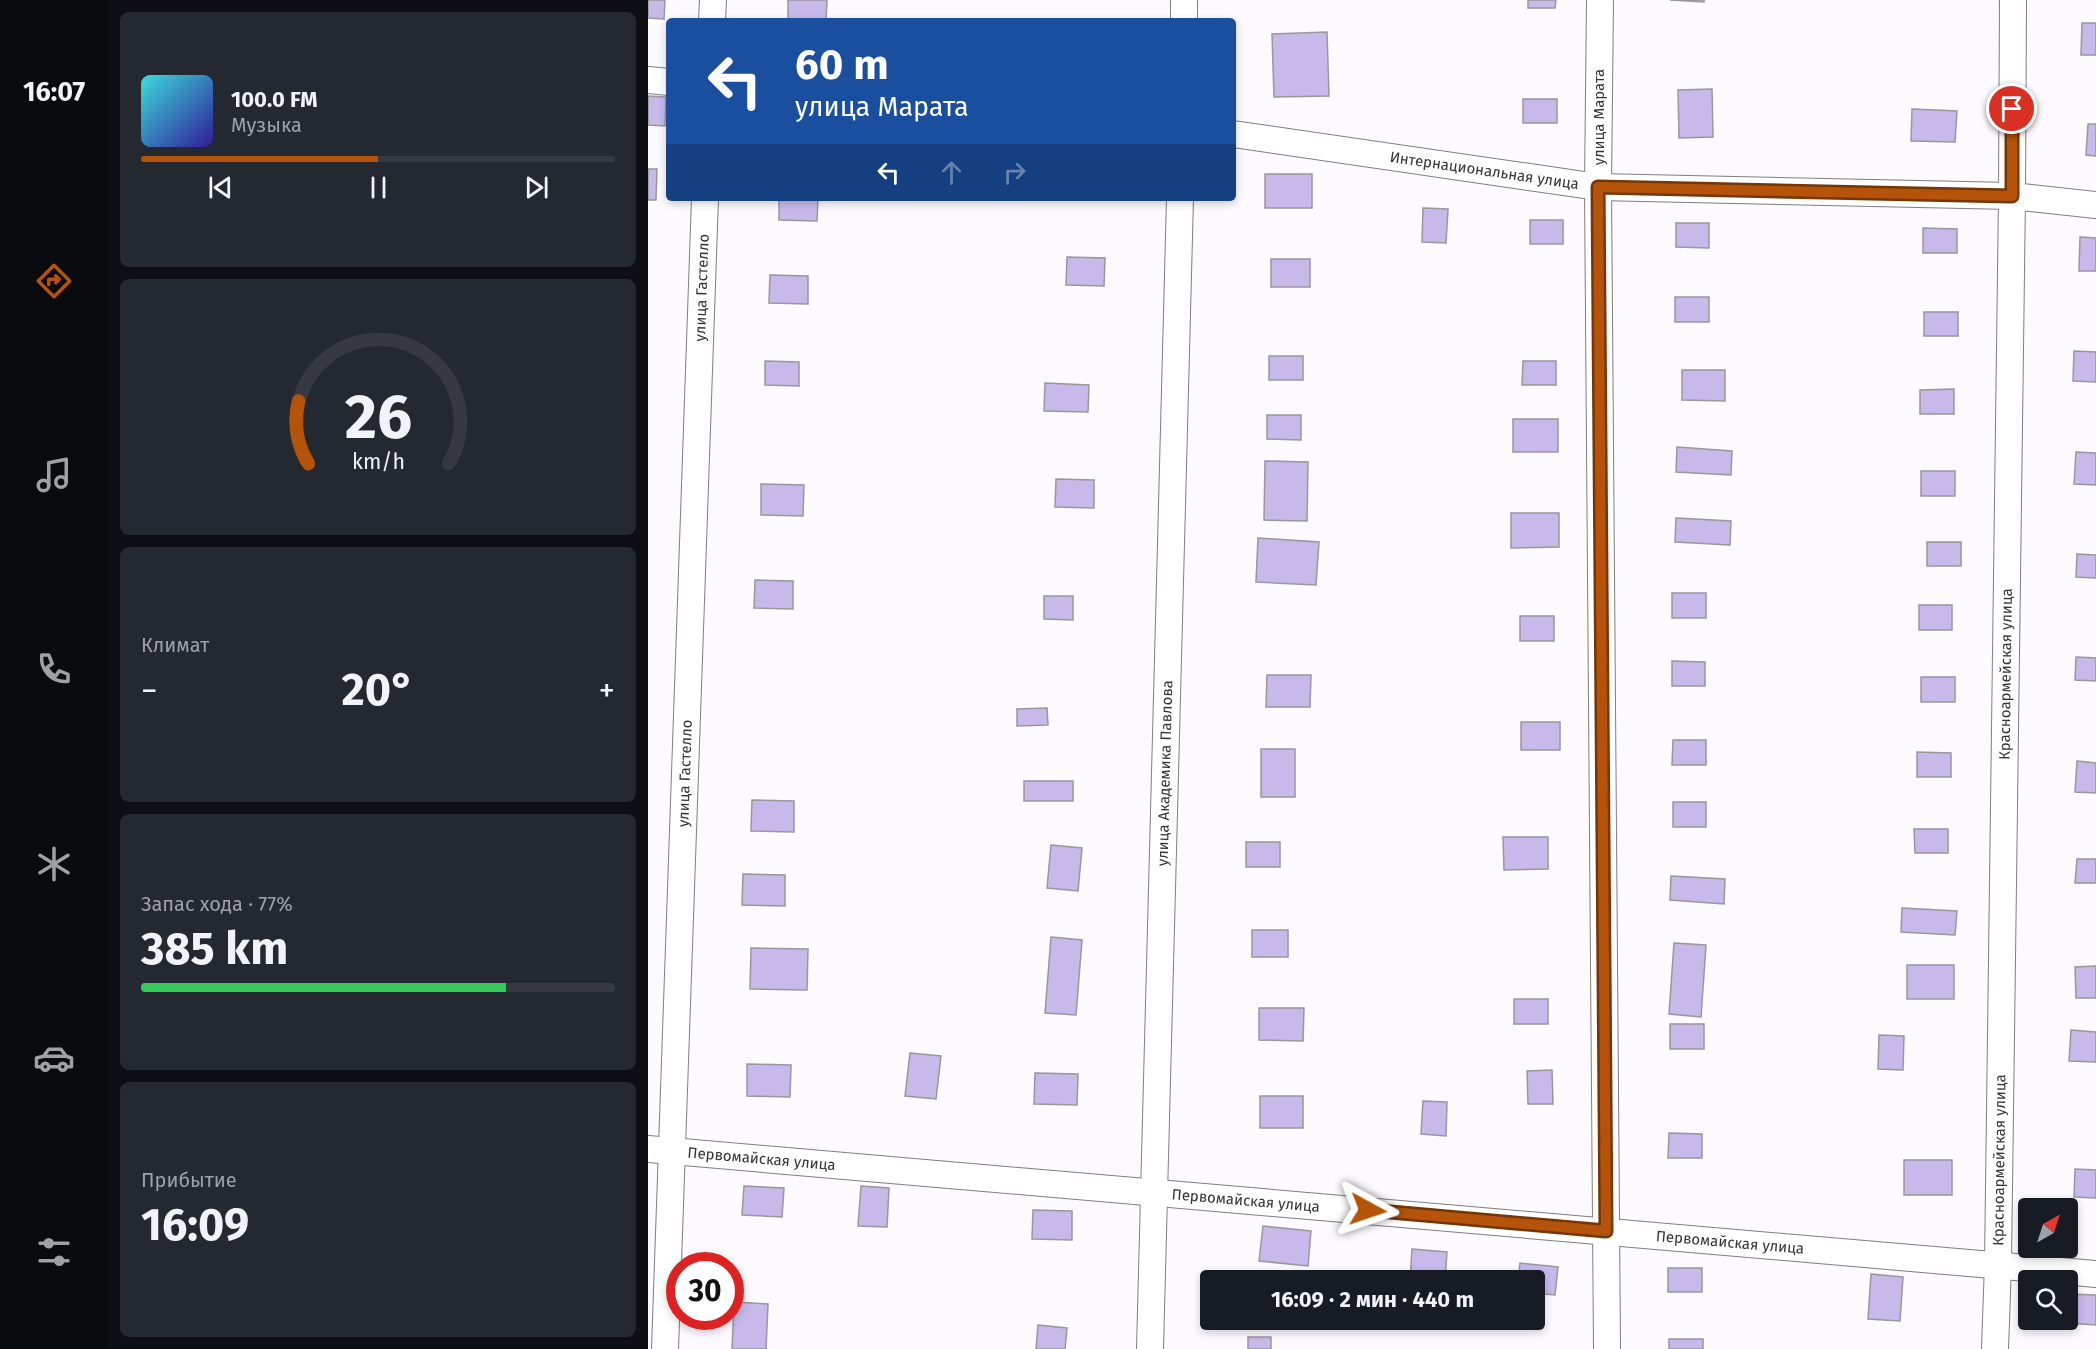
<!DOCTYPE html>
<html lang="ru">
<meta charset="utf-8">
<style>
body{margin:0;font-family:"Fira Sans",sans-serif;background:#242831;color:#f1f3f6;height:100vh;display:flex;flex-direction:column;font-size:22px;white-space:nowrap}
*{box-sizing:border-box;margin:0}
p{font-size:20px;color:#9ea1a6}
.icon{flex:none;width:33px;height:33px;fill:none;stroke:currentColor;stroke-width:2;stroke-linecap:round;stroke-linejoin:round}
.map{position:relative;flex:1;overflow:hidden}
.panel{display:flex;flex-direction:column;gap:12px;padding:12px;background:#0d0f14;width:540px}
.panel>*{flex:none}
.banner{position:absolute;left:18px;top:18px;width:570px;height:183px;border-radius:6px;box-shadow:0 3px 9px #0003;background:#1a4fa0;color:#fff;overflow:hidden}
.needle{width:39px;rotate:39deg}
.controls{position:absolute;left:1370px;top:1198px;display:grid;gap:12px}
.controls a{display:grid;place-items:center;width:60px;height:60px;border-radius:6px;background:#171b24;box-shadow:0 3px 9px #0003;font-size:30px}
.speed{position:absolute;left:18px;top:1252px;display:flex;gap:12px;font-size:30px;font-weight:700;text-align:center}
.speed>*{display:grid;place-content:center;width:78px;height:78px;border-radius:50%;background:#171b24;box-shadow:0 3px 9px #0003;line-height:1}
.speed .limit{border:9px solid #d22;background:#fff;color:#111}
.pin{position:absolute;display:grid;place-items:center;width:51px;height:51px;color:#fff;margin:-26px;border:3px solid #fff;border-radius:50%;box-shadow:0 2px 6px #0007}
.me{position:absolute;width:66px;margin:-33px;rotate:95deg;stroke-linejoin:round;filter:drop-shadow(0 0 4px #0008)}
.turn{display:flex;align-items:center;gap:21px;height:126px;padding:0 30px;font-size:27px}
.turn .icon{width:78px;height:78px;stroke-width:2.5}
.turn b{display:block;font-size:42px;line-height:51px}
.lanes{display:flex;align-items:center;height:57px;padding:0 30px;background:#0003;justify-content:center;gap:30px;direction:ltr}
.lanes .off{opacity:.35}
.big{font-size:45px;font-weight:700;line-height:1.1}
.panel .tile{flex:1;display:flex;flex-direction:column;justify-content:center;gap:9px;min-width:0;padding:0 21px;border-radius:9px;background:#242831}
.panel .dial{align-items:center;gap:0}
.dial svg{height:156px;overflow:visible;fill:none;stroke:#363941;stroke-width:7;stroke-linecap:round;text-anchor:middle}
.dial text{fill:#f1f3f6;stroke:none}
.song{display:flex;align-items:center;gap:18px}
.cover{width:72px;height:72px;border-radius:9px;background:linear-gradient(135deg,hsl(180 70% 55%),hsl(250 70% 35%))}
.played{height:6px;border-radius:3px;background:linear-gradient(90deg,#b45309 50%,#363941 50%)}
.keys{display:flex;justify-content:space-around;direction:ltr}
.heat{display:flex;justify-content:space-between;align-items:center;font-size:33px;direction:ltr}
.charge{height:9px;border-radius:4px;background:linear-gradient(90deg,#34c759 77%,#363941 0)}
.trip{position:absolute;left:552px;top:1270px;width:345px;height:60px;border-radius:6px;background:#171b24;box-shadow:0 3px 9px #0003;font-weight:700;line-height:60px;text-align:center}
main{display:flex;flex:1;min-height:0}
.dock{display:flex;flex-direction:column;width:108px;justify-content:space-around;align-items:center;background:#090b0e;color:#9ea1a6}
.dock .icon{width:42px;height:42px}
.dock .current{color:#b45309}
.dock b{font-size:27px;color:#f1f3f6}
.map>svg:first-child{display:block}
</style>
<main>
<nav class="dock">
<b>16:07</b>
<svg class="icon current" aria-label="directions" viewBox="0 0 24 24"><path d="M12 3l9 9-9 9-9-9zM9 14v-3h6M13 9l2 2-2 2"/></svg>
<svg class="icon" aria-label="music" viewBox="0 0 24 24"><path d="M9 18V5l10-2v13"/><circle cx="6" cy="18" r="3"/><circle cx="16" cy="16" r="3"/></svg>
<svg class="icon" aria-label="phone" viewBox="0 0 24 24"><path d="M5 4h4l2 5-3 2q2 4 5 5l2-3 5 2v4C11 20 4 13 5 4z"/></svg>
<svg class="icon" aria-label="climate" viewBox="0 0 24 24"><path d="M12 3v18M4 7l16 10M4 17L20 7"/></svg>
<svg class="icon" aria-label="car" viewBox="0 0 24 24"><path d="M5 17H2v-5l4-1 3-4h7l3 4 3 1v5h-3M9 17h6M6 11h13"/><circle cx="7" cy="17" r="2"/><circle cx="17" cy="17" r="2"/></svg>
<svg class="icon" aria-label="filters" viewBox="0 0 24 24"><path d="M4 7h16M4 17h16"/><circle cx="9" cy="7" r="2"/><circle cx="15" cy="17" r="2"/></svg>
</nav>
<section class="panel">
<div class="tile">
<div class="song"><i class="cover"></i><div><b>100.0 FM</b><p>Музыка</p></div></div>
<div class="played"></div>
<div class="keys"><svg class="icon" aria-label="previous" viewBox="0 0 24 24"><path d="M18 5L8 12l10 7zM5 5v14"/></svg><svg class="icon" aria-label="pause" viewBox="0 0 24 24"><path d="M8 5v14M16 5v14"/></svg><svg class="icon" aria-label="next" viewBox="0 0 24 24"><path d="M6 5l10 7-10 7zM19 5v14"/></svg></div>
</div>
<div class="tile dial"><svg viewBox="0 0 100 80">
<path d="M14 69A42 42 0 1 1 86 69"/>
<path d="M14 69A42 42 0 0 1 9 37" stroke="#b45309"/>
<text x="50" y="56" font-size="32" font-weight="700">26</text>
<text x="50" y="72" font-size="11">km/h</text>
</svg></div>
<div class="tile"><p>Климат</p>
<div class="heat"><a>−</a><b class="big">20°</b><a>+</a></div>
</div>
<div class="tile"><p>Запас хода · 77%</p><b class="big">385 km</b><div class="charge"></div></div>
<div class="tile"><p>Прибытие</p><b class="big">16:09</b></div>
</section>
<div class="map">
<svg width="1448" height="1349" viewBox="0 0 1448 1349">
<rect width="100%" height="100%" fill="#fcf9ff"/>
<!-- building -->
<g fill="#c7baeb" stroke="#98979e" stroke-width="1.5">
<path d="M0 0H17L16 19 0 18Z"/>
<path d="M140 0H179L178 21H140Z"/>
<path d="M880 0H908L907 8H880Z"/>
<path d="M1022 0H1056V2Z"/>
<path d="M1434 23H1448V55H1433Z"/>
<path d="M679 32 681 96 626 97 624 34Z"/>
<path d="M1064 89 1065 137 1031 138 1030 90Z"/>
<path d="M0 96 18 97 17 126 0 125Z"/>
<rect x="875" y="99" width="34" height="24"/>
<path d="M1264 109 1309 111 1307 142 1263 141Z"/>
<path d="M1440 124H1448V156L1438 155Z"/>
<path d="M0 169H9L8 200H0Z"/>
<rect x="617" y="174" width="47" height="34"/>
<path d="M131 198H170L169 221 131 220Z"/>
<path d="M775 208 800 209 798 243 774 242Z"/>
<rect x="882" y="220" width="33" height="24"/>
<path d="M1028 223H1061V248L1028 247Z"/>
<path d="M1275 228 1309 229V253H1275Z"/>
<path d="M1432 237 1448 238V271H1431Z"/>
<path d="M419 257 457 258 456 286 418 285Z"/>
<rect x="623" y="259" width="39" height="28"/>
<path d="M122 275 160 276V304L121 303Z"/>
<rect x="1027" y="297" width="34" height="25"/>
<rect x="1276" y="312" width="34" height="24"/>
<path d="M1426 351 1448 352V382L1425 381Z"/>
<rect x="621" y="356" width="34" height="24"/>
<path d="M117 361 151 362V386L117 385Z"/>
<path d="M875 361H908V385H874Z"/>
<path d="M1034 370H1077V401L1034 400Z"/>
<path d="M397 383 441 385 440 412 396 411Z"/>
<path d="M1306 389V414H1272V390Z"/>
<path d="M619 415H653V440L619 439Z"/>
<rect x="865" y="419" width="45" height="33"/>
<path d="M1029 447 1084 451 1083 475 1028 472Z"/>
<path d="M1428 452 1448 453V485L1426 484Z"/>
<path d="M617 461 660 462 659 521 616 520Z"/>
<rect x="1273" y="471" width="34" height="25"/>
<path d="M408 479 446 480V508L407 507Z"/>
<path d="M113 484 156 485 155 516 113 515Z"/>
<path d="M863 513H911V547L863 548Z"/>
<path d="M1028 518 1083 521 1082 545 1027 542Z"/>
<path d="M610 538 671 542 668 585 608 582Z"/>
<rect x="1279" y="542" width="34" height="24"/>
<path d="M1429 554 1448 555V578L1428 577Z"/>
<path d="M107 580 145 581V609L106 608Z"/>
<rect x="1024" y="593" width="34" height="25"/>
<path d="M396 596H425V620L396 619Z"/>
<rect x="1271" y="605" width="33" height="25"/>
<rect x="872" y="616" width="34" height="25"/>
<path d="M1428 657 1448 658V681L1427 680Z"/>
<path d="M1024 661 1057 662V686H1024Z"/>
<path d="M619 675H663L662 707H618Z"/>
<rect x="1273" y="677" width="34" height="25"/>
<path d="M399 708 400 725 369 726V709Z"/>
<rect x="873" y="722" width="39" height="28"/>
<path d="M1025 740H1058V765H1024Z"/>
<rect x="613" y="749" width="34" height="48"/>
<path d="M1269 752 1303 753V777H1269Z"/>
<path d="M1429 761 1448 763V793L1427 792Z"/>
<rect x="376" y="781" width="49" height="20"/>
<path d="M104 800 146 801V832L103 831Z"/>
<rect x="1025" y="802" width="33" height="25"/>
<path d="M1266 829H1300V853H1267Z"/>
<path d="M855 837H900V869L856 870Z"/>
<rect x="598" y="842" width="34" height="25"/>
<path d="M403 845 434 848 430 891 399 888Z"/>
<path d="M1429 859H1448V883H1427Z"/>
<path d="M95 874 137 875V906L94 905Z"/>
<path d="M1023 876 1077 879 1076 904 1022 900Z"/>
<path d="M1254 908 1309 911 1307 935 1253 932Z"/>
<rect x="604" y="930" width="36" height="27"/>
<path d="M403 937 434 940 428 1015 397 1013Z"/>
<path d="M1026 943 1058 945 1053 1017 1021 1014Z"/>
<path d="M103 948 160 949 159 990 102 989Z"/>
<rect x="1259" y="965" width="47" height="34"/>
<path d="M1448 966V998H1428L1427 967Z"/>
<rect x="866" y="999" width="34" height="25"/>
<path d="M611 1008H656L655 1041 611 1040Z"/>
<rect x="1022" y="1024" width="34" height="25"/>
<path d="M1423 1030 1448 1032V1062L1421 1061Z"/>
<path d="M1231 1035 1256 1036 1255 1070 1230 1069Z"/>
<path d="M262 1053 293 1056 288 1099 257 1096Z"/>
<path d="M99 1064 143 1065 142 1097 99 1096Z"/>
<path d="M904 1070 905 1104H880L879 1071Z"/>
<path d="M387 1073 430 1074 429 1105 386 1104Z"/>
<rect x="612" y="1096" width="43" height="32"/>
<path d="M775 1101 799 1102 798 1136 773 1134Z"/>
<path d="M1021 1133 1054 1134V1158H1020Z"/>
<rect x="1256" y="1160" width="48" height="35"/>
<path d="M1427 1169 1448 1170V1198L1426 1197Z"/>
<path d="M96 1186 136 1188 134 1217 94 1215Z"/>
<path d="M213 1186 241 1188 239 1227 210 1226Z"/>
<path d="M385 1210 424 1211V1240L384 1239Z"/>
<path d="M615 1226 663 1231 660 1266 611 1261Z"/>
<path d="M764 1249 799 1252 797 1281H762Z"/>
<path d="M872 1263 910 1267 907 1295 886 1293V1281H870Z"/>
<rect x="1020" y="1268" width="34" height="24"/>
<path d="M1223 1274 1255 1277 1252 1321 1220 1319Z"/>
<path d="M1420 1294 1448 1295V1325L1419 1323Z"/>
<path d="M86 1302 120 1304 118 1349H84Z"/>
<path d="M759 1320H794L793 1329 758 1326Z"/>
<path d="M390 1325 419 1328 417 1349H388Z"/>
<rect x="600" y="1337" width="23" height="12"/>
<rect x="1021" y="1339" width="34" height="10"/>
</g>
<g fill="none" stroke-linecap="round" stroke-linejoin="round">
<!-- minor casing -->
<g stroke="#807d83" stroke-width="28">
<g id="minor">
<path d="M952 0 950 187 959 1349"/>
<path d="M64 21 65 0"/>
<path d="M536 21V0"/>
<path d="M0 80 21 82"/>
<path id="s1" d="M585 134 950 187 1364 196 1448 205"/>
<path id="s2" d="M0 1149 1448 1274"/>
<path id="s3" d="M17 1349 57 198"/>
<path id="s4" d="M502 1349 532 198"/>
<path id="s5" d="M1347 1349 1350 1264 1364 196 1365 0"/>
</g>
</g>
<!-- minor -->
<use href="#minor" stroke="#fff" stroke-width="26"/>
</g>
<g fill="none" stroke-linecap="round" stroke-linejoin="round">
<!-- route casing -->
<g stroke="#753606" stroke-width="15">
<path id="route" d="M720 1210 958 1231 950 187 1364 196V109"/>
</g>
<!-- route -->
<use href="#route" stroke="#b45309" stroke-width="10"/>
</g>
<g text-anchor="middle" stroke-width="4.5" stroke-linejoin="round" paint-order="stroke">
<!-- street labels -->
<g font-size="15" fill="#343336" stroke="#fff">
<text transform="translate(951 117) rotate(-90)" y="5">улица Марата</text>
<text dy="5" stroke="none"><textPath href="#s1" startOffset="254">Интернациональная улица</textPath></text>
<text dy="5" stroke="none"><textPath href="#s3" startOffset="1062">улица Гастелло</textPath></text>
<text dy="5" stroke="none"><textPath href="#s5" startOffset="675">Красноармейская улица</textPath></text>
<text dy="5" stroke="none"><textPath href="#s3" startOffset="576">улица Гастелло</textPath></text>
<text dy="5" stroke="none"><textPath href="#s4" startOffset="576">улица Академика Павлова</textPath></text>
<text dy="5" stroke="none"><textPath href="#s2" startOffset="114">Первомайская улица</textPath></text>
<text dy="5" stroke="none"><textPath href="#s5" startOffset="189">Красноармейская улица</textPath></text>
<text dy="5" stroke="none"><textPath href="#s2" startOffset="600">Первомайская улица</textPath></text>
<text dy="5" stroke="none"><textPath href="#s2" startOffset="1086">Первомайская улица</textPath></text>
</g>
</g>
</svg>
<div class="controls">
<a><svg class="needle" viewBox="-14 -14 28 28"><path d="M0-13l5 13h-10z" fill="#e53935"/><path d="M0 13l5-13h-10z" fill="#9ea1a6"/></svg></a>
<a><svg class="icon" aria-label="search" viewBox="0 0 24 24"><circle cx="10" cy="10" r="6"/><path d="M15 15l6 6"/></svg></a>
</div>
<div class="speed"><div class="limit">30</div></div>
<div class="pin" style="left:1364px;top:109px;background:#d93025"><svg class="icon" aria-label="arrive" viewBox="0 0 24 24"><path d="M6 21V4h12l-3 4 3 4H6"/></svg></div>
<svg class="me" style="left:720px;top:1210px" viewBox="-20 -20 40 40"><path d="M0-17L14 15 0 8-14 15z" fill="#b45309" stroke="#fff" stroke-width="4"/></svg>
<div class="trip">16:09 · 2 мин · 440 m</div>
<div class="banner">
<div class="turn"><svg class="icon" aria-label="left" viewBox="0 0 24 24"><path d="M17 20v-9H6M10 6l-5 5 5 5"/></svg><div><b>60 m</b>улица Марата</div></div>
<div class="lanes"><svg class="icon" aria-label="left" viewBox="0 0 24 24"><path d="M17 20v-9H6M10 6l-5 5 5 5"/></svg><svg class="icon off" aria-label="ahead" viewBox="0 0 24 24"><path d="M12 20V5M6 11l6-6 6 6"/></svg><svg class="icon off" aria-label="right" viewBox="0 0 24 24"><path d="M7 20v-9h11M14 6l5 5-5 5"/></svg></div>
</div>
</div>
</main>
